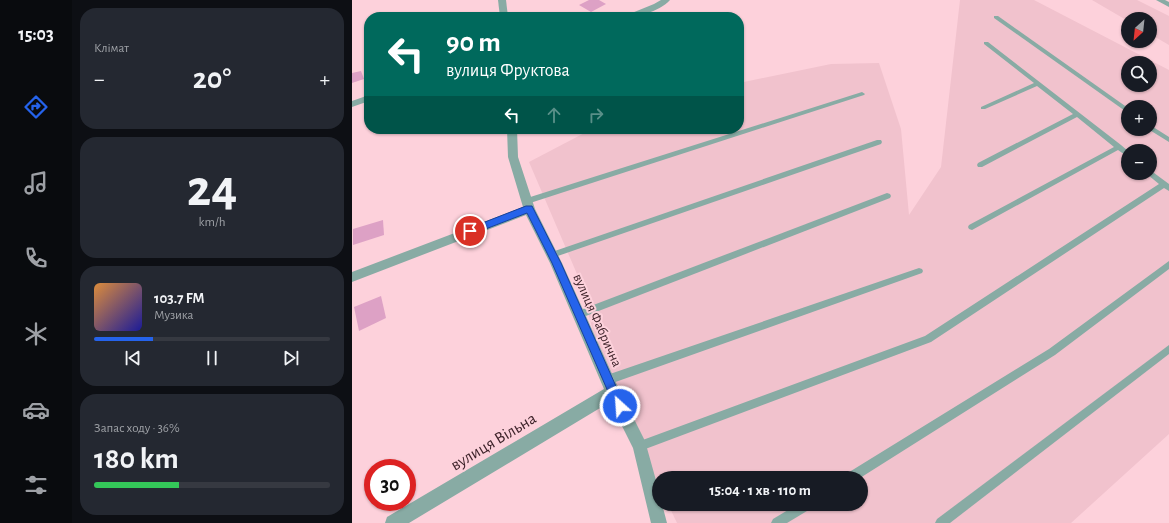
<!DOCTYPE html>
<html lang="uk">
<meta charset="utf-8">
<style>
body{margin:0;font-family:"Alegreya Sans",sans-serif;background:#242831;color:#f1f3f6;height:100vh;display:flex;flex-direction:column;font-size:15px;white-space:nowrap}
*{box-sizing:border-box;margin:0}
p{font-size:13px;color:#9ea1a6}
.icon{flex:none;width:22px;height:22px;fill:none;stroke:currentColor;stroke-width:2;stroke-linecap:round;stroke-linejoin:round}
.map{position:relative;flex:1;overflow:hidden}
.details{display:flex;flex-direction:column;gap:8px;padding:8px;background:#0d0f14;width:280px}
.details>*{flex:none}
.guide{position:absolute;left:12px;top:12px;width:380px;height:122px;border-radius:16px;box-shadow:0 1px 3px #0004;background:#00695c;color:#fff;overflow:hidden}
.needle{width:26px;rotate:207deg}
.fabs{position:absolute;left:769px;top:12px;display:grid;gap:8px}
.fabs a{display:grid;place-items:center;width:36px;height:36px;border-radius:50%;background:#171b24;box-shadow:0 1px 3px #0004;font-size:20px}
.speed{position:absolute;left:12px;top:459px;display:flex;gap:8px;font-size:20px;font-weight:700;text-align:center}
.speed>*{display:grid;place-content:center;width:52px;height:52px;border-radius:50%;background:#171b24;box-shadow:0 1px 3px #0004;line-height:1}
.speed .limit{border:6px solid #d22;background:#fff;color:#111}
.pin{position:absolute;display:grid;place-items:center;width:34px;height:34px;color:#fff;margin:-17px;border:2px solid #fff;border-radius:50%;box-shadow:0 1px 4px #0007}
.me{position:absolute;width:44px;margin:-22px;rotate:334deg;stroke-linejoin:round;filter:drop-shadow(0 0 3px #0008)}
.turn{display:flex;align-items:center;gap:14px;height:84px;padding:0 16px;font-size:18px}
.turn .icon{width:52px;height:52px;stroke-width:2.5}
.turn b{display:block;font-size:28px;line-height:34px}
.lanes{display:flex;align-items:center;height:38px;padding:0 16px;background:#0003;justify-content:center;gap:20px;direction:ltr}
.lanes .off{opacity:.35}
.big{font-size:30px;font-weight:700;line-height:1.1}
.details .card{flex:1;display:flex;flex-direction:column;justify-content:center;gap:6px;min-width:0;padding:0 14px;border-radius:16px;background:#242831}
.details .dial{align-items:center;gap:0}
.dial b{font-size:52px;line-height:1}
.song{display:flex;align-items:center;gap:12px}
.cover{width:48px;height:48px;border-radius:6px;background:linear-gradient(135deg,hsl(30 70% 55%),hsl(240 70% 35%))}
.played{height:4px;border-radius:2px;background:linear-gradient(90deg,#2563eb 25%,#363941 25%)}
.keys{display:flex;justify-content:space-around;direction:ltr}
.heat{display:flex;justify-content:space-between;align-items:center;font-size:22px;direction:ltr}
.charge{height:6px;border-radius:3px;background:linear-gradient(90deg,#34c759 36%,#363941 0)}
.trip{position:absolute;left:300px;top:471px;width:216px;height:40px;border-radius:20px;background:#171b24;box-shadow:0 1px 3px #0004;font-weight:700;line-height:40px;text-align:center}
main{display:flex;flex:1;min-height:0}
.menu{display:flex;flex-direction:column;width:72px;justify-content:space-around;align-items:center;background:#090b0e;color:#9ea1a6}
.menu .icon{width:28px;height:28px}
.menu .selected{color:#2563eb}
.menu b{font-size:18px;color:#f1f3f6}
.map>svg:first-child{display:block}
</style>
<main>
<nav class="menu">
<b>15:03</b>
<svg class="icon selected" aria-label="directions" viewBox="0 0 24 24"><path d="M12 3l9 9-9 9-9-9zM9 14v-3h6M13 9l2 2-2 2"/></svg>
<svg class="icon" aria-label="music" viewBox="0 0 24 24"><path d="M9 18V5l10-2v13"/><circle cx="6" cy="18" r="3"/><circle cx="16" cy="16" r="3"/></svg>
<svg class="icon" aria-label="phone" viewBox="0 0 24 24"><path d="M5 4h4l2 5-3 2q2 4 5 5l2-3 5 2v4C11 20 4 13 5 4z"/></svg>
<svg class="icon" aria-label="climate" viewBox="0 0 24 24"><path d="M12 3v18M4 7l16 10M4 17L20 7"/></svg>
<svg class="icon" aria-label="car" viewBox="0 0 24 24"><path d="M5 17H2v-5l4-1 3-4h7l3 4 3 1v5h-3M9 17h6M6 11h13"/><circle cx="7" cy="17" r="2"/><circle cx="17" cy="17" r="2"/></svg>
<svg class="icon" aria-label="filters" viewBox="0 0 24 24"><path d="M4 7h16M4 17h16"/><circle cx="9" cy="7" r="2"/><circle cx="15" cy="17" r="2"/></svg>
</nav>
<section class="details">
<div class="card"><p>Клімат</p>
<div class="heat"><a>−</a><b class="big">20°</b><a>+</a></div>
</div>
<div class="card dial"><b>24</b><p>km/h</p></div>
<div class="card">
<div class="song"><i class="cover"></i><div><b>103.7 FM</b><p>Музика</p></div></div>
<div class="played"></div>
<div class="keys"><svg class="icon" aria-label="previous" viewBox="0 0 24 24"><path d="M18 5L8 12l10 7zM5 5v14"/></svg><svg class="icon" aria-label="pause" viewBox="0 0 24 24"><path d="M8 5v14M16 5v14"/></svg><svg class="icon" aria-label="next" viewBox="0 0 24 24"><path d="M6 5l10 7-10 7zM19 5v14"/></svg></div>
</div>
<div class="card"><p>Запас ходу · 36%</p><b class="big">180 km</b><div class="charge"></div></div>
</section>
<div class="map">
<svg width="817" height="523" viewBox="0 0 817 523">
<rect width="100%" height="100%" fill="#fdd1db"/>
<!-- built -->
<g fill="#f1c2cd" fill-rule="evenodd">
<path d="M608 0H682L817 70V434L719 523H325L316 504H509V478H307V485L255 380 225 274 177 162 240 129H387V83L479 64 527 63 549 129 557 215 589 167ZM776 63H798V85H776ZM776 107H798V129H776ZM776 151H798V173H776Z"/>
<path d="M740 0H785L817 16V45L798 34V19H776V21Z"/>
</g>
<!-- building -->
<g fill="#dda1c5">
<path d="M237 0H247L254 4 239 12 227 5Z"/>
<path d="M9 71 12 79 0 83V73Z"/>
<path d="M31 220 32 235 1 245V229Z"/>
<path d="M29 296 34 318 7 331 2 307Z"/>
</g>
<g fill="none" stroke-linecap="round" stroke-linejoin="round">
<!-- lane -->
<g fill="#88aba4" fill-rule="evenodd">
<path d="M642 16H646L776 108V113L642 18Z"/>
<path d="M632 42H636L769 145 776 151V157L766 150 620 230 617 229 616 227 617 225 762 147 725 117 630 167H626L625 165 626 163 721 114 685 86 633 109H629V107L682 83 632 44Z"/>
<path d="M510 92 513 94 512 95 175 204 171 201 172 199Z"/>
<path d="M798 125 817 137V142L796 129H798Z"/>
<path d="M525 140H529L530 142 529 144 200 258 197 257 196 255 197 253Z"/>
<path d="M798 170 817 184V191L812 188 579 342 288 451 284 450 283 446 284 442 288 441 573 336 807 184 796 175 795 173H798Z"/>
<path d="M535 193 538 194 539 196 538 198 226 319 223 318 222 315 223 312Z"/>
<path d="M817 261V269L703 355 508 478H493L494 474 697 349Z"/>
<path d="M567 268 570 269 571 271 570 273 255 385 252 383 250 380 252 377 255 375Z"/>
<path d="M817 345V354L598 523H583L585 519Z"/>
<path d="M446 504H461L460 508 435 523H419L421 519Z"/>
</g>
<!-- street -->
<g fill="#88aba4" fill-rule="evenodd">
<path d="M146 0H154L156 17H148Z"/>
<path d="M309 0H318C307 12 285 17 270 17L302 4Z"/>
<path d="M804 0H813L817 2V7Z"/>
<path d="M17 95V101L0 107V101Z"/>
<path d="M155 129H165L166 157 183 209 210 263 266 387 293 441 307 491V504H310L315 523H299L281 448 258 402 57 523H33L35 517 252 389 198 263 174 215 0 282V272L171 207 156 157Z"/>
</g>
</g>
<!-- route -->
<path fill="#2563eb" stroke="#184099" d="M174 206H180L209 263 271 402 273 406 271 410 268 411 264 410 200 263 175 213 118 235 113 231 115 229Z"/>
<g text-anchor="middle" stroke-width="4" stroke-linejoin="round" paint-order="stroke">
<!-- street labels -->
<g font-size="14" fill="#3e232a" stroke="#fdd1db">
<text transform="translate(246 320) rotate(66)" y="5">вулиця Фабрична</text>
</g>
<!-- near-street labels -->
<g font-size="17" fill="#3e232a" stroke="#fdd1db">
<text transform="translate(141 441) rotate(-31)" y="6">вулиця Вільна</text>
</g>
</g>
</svg>
<div class="fabs">
<a><svg class="needle" viewBox="-14 -14 28 28"><path d="M0-13l5 13h-10z" fill="#e53935"/><path d="M0 13l5-13h-10z" fill="#9ea1a6"/></svg></a>
<a><svg class="icon" aria-label="search" viewBox="0 0 24 24"><circle cx="10" cy="10" r="6"/><path d="M15 15l6 6"/></svg></a>
<a>+</a>
<a>−</a>
</div>
<div class="speed"><div class="limit">30</div></div>
<div class="pin" style="left:118px;top:231px;background:#d93025"><svg class="icon" aria-label="arrive" viewBox="0 0 24 24"><path d="M6 21V4h12l-3 4 3 4H6"/></svg></div>
<svg class="me" style="left:268px;top:406px" viewBox="-20 -20 40 40"><circle r="17" fill="#2563eb" stroke="#fff" stroke-width="3"/><path d="M0-11L8 9 0 5-8 9z" fill="#fff"/></svg>
<div class="trip">15:04 · 1 хв · 110 m</div>
<div class="guide">
<div class="turn"><svg class="icon" aria-label="left" viewBox="0 0 24 24"><path d="M17 20v-9H6M10 6l-5 5 5 5"/></svg><div><b>90 m</b>вулиця Фруктова</div></div>
<div class="lanes"><svg class="icon" aria-label="left" viewBox="0 0 24 24"><path d="M17 20v-9H6M10 6l-5 5 5 5"/></svg><svg class="icon off" aria-label="ahead" viewBox="0 0 24 24"><path d="M12 20V5M6 11l6-6 6 6"/></svg><svg class="icon off" aria-label="right" viewBox="0 0 24 24"><path d="M7 20v-9h11M14 6l5 5-5 5"/></svg></div>
</div>
</div>
</main>
